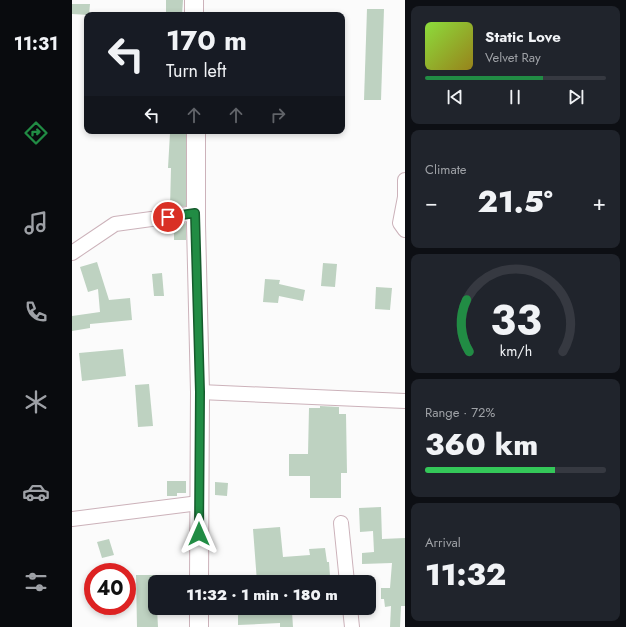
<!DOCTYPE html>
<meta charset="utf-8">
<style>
body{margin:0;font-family:Jost,sans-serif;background:#20242c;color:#f1f3f6;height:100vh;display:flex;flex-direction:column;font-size:15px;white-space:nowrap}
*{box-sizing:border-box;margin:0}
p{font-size:13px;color:#9ea1a6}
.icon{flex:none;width:22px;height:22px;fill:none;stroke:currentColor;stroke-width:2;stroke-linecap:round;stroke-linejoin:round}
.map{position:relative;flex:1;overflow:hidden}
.details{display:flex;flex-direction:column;gap:6px;padding:6px;background:#0d0f14;width:221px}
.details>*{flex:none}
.banner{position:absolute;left:12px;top:12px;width:261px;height:122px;border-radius:8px;box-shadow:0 2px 6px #0003;background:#171b24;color:#f1f3f6;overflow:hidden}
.speed{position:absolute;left:12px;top:563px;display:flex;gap:8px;font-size:20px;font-weight:700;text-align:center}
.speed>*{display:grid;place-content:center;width:52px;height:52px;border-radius:50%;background:#171b24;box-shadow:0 2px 6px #0003;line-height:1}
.speed .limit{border:6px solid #d22;background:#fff;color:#111}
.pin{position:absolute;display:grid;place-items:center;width:34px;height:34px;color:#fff;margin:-17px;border:2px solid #fff;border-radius:50%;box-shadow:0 1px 4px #0007}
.me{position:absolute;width:44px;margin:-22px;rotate:0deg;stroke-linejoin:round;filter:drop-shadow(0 0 3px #0008)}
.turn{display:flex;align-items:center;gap:14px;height:84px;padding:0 16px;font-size:18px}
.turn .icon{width:52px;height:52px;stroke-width:2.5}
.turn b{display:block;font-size:28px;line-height:34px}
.lanes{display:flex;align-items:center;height:38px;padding:0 16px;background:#0003;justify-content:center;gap:20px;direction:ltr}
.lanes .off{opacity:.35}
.big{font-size:30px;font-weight:800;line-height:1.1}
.details .card{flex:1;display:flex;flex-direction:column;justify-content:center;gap:6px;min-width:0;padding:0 14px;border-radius:8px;background:#20242c}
.details .dial{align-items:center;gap:0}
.dial svg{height:104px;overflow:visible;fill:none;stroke:#363941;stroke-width:7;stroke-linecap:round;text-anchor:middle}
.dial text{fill:#f1f3f6;stroke:none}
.song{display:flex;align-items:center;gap:12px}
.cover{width:48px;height:48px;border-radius:6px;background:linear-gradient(135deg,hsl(90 70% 55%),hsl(50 70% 35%))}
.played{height:4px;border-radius:2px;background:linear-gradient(90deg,#218c44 65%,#363941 65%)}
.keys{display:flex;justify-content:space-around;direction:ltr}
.heat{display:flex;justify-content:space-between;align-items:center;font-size:22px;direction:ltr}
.charge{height:6px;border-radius:3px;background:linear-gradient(90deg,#34c759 72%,#363941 0)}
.trip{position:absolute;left:76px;top:575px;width:228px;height:40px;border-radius:8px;background:#171b24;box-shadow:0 2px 6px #0003;font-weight:800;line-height:40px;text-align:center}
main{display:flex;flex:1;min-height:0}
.tab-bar{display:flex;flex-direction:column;width:72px;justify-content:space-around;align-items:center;background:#090b0e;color:#9ea1a6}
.tab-bar .icon{width:28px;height:28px}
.tab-bar .active{color:#218c44}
.tab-bar b{font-size:18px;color:#f1f3f6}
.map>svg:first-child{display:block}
</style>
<main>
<nav class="tab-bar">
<b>11:31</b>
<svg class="icon active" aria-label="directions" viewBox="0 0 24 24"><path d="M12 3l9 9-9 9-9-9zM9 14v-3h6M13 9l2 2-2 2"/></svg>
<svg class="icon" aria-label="music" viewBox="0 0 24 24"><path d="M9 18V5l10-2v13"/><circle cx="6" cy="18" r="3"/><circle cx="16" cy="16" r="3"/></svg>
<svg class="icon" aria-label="phone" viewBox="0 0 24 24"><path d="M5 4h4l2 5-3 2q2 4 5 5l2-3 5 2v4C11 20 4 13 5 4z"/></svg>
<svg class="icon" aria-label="climate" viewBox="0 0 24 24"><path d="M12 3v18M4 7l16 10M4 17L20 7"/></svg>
<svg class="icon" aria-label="car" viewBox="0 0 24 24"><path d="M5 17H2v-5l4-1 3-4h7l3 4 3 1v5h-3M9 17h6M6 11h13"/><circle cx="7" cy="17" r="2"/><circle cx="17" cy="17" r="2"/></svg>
<svg class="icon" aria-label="filters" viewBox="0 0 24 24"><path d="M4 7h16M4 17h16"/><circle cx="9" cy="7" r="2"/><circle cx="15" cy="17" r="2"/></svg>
</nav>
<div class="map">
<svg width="333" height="627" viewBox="0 0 333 627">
<rect width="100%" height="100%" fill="#fbfbfb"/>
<!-- building -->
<g fill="#bed2c1">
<path d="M94 0H111L110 15H94Z"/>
<path d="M0 4H18L17 15 0 14Z"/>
<path d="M295 9H312L309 100H292Z"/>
<path d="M98 133 114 134V206L98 208 99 168H96Z"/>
<path d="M114 223V240H102V225Z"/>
<path d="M25 262 37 300 58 298 60 320 18 324V328L0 331V316L28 312 26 289 16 292 8 267Z"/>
<path d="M251 263 265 264 263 287 249 286Z"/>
<path d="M90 273 92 296H82L80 274Z"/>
<path d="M193 279 208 280 207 284 233 290 231 301 207 296 206 303 191 302Z"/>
<path d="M304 287 320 288 318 310 303 309Z"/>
<path d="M51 349 54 376 10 381 7 353Z"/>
<path d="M77 384 81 426 66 427 63 385Z"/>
<path d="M248 406 267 407V414H274L275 473H269V498H238V476H217V454H236L237 408H248Z"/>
<path d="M95 481H114V493H105V496H95Z"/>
<path d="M143 482 156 483 155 496 143 495Z"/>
<path d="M309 507 310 539 333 538V606H329L328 627H318L319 606 313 607 312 599H309V588H318L320 563 290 564V553L302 552 301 531 288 532 287 508Z"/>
<path d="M208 527 211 557 238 555 237 549 253 548 255 562H257L258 576H256V582H229V579L185 582 181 529Z"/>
<path d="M37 539 42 555 30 558 25 542Z"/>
<path d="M64 575H83V608H85L86 627H65Z"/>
<path d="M220 612 221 627H208V623L166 625V615Z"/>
</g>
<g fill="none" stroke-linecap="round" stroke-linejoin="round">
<!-- minor casing -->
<g stroke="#ccb2ba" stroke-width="16">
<g id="minor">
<path d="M333 180V197L328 223 333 230"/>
<path d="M0 253 43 224 123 213"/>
<path d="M128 392 333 401"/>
<path d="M0 519 127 503"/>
<path d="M269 523 275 582"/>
<path d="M278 608 280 627"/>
</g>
</g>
<!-- tertiary casing -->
<g stroke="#ccb2ba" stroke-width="20">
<g id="tertiary">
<path d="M122 15V0"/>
<path d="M124 131V225L128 392 127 582"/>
<path d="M127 627V608"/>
</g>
</g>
<!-- minor -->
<use href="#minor" stroke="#fff" stroke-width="14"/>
<!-- tertiary -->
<use href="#tertiary" stroke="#fff" stroke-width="18"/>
</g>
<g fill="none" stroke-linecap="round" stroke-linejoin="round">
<!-- route casing -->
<g stroke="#155b2c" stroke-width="10">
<path id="route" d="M96 217 123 213 128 392 127 534"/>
</g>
<!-- route -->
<use href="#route" stroke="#218c44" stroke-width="7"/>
</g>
</svg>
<div class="speed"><div class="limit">40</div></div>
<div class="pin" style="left:96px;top:217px;background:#d93025"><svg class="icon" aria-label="arrive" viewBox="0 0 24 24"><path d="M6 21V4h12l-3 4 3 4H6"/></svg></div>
<svg class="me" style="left:127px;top:534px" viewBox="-20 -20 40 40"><path d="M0-17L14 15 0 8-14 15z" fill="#218c44" stroke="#fff" stroke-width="4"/></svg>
<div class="trip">11:32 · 1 min · 180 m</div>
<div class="banner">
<div class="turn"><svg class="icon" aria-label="left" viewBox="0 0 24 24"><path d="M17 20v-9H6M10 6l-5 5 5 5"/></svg><div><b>170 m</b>Turn left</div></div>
<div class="lanes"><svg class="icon" aria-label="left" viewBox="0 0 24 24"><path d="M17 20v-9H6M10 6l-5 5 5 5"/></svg><svg class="icon off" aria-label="ahead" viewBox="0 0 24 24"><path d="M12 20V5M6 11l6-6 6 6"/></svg><svg class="icon off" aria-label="ahead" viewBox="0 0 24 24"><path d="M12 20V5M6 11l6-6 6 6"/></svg><svg class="icon off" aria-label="right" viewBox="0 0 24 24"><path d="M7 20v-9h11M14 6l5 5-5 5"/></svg></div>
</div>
</div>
<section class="details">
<div class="card">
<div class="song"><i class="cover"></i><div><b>Static Love</b><p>Velvet Ray</p></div></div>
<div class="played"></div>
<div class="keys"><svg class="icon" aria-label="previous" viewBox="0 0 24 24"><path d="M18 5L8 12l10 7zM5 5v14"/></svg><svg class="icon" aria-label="pause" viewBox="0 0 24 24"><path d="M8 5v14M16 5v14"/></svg><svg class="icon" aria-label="next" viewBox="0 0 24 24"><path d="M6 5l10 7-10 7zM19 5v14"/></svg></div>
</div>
<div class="card"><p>Climate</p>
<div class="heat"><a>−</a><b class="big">21.5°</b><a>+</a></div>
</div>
<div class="card dial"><svg viewBox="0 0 100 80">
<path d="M14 69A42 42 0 1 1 86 69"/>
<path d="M14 69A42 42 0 0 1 12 29" stroke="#218c44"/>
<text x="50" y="56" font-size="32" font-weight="700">33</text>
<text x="50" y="72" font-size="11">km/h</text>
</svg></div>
<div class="card"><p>Range · 72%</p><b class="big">360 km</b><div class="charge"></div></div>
<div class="card"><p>Arrival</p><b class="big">11:32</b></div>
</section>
</main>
